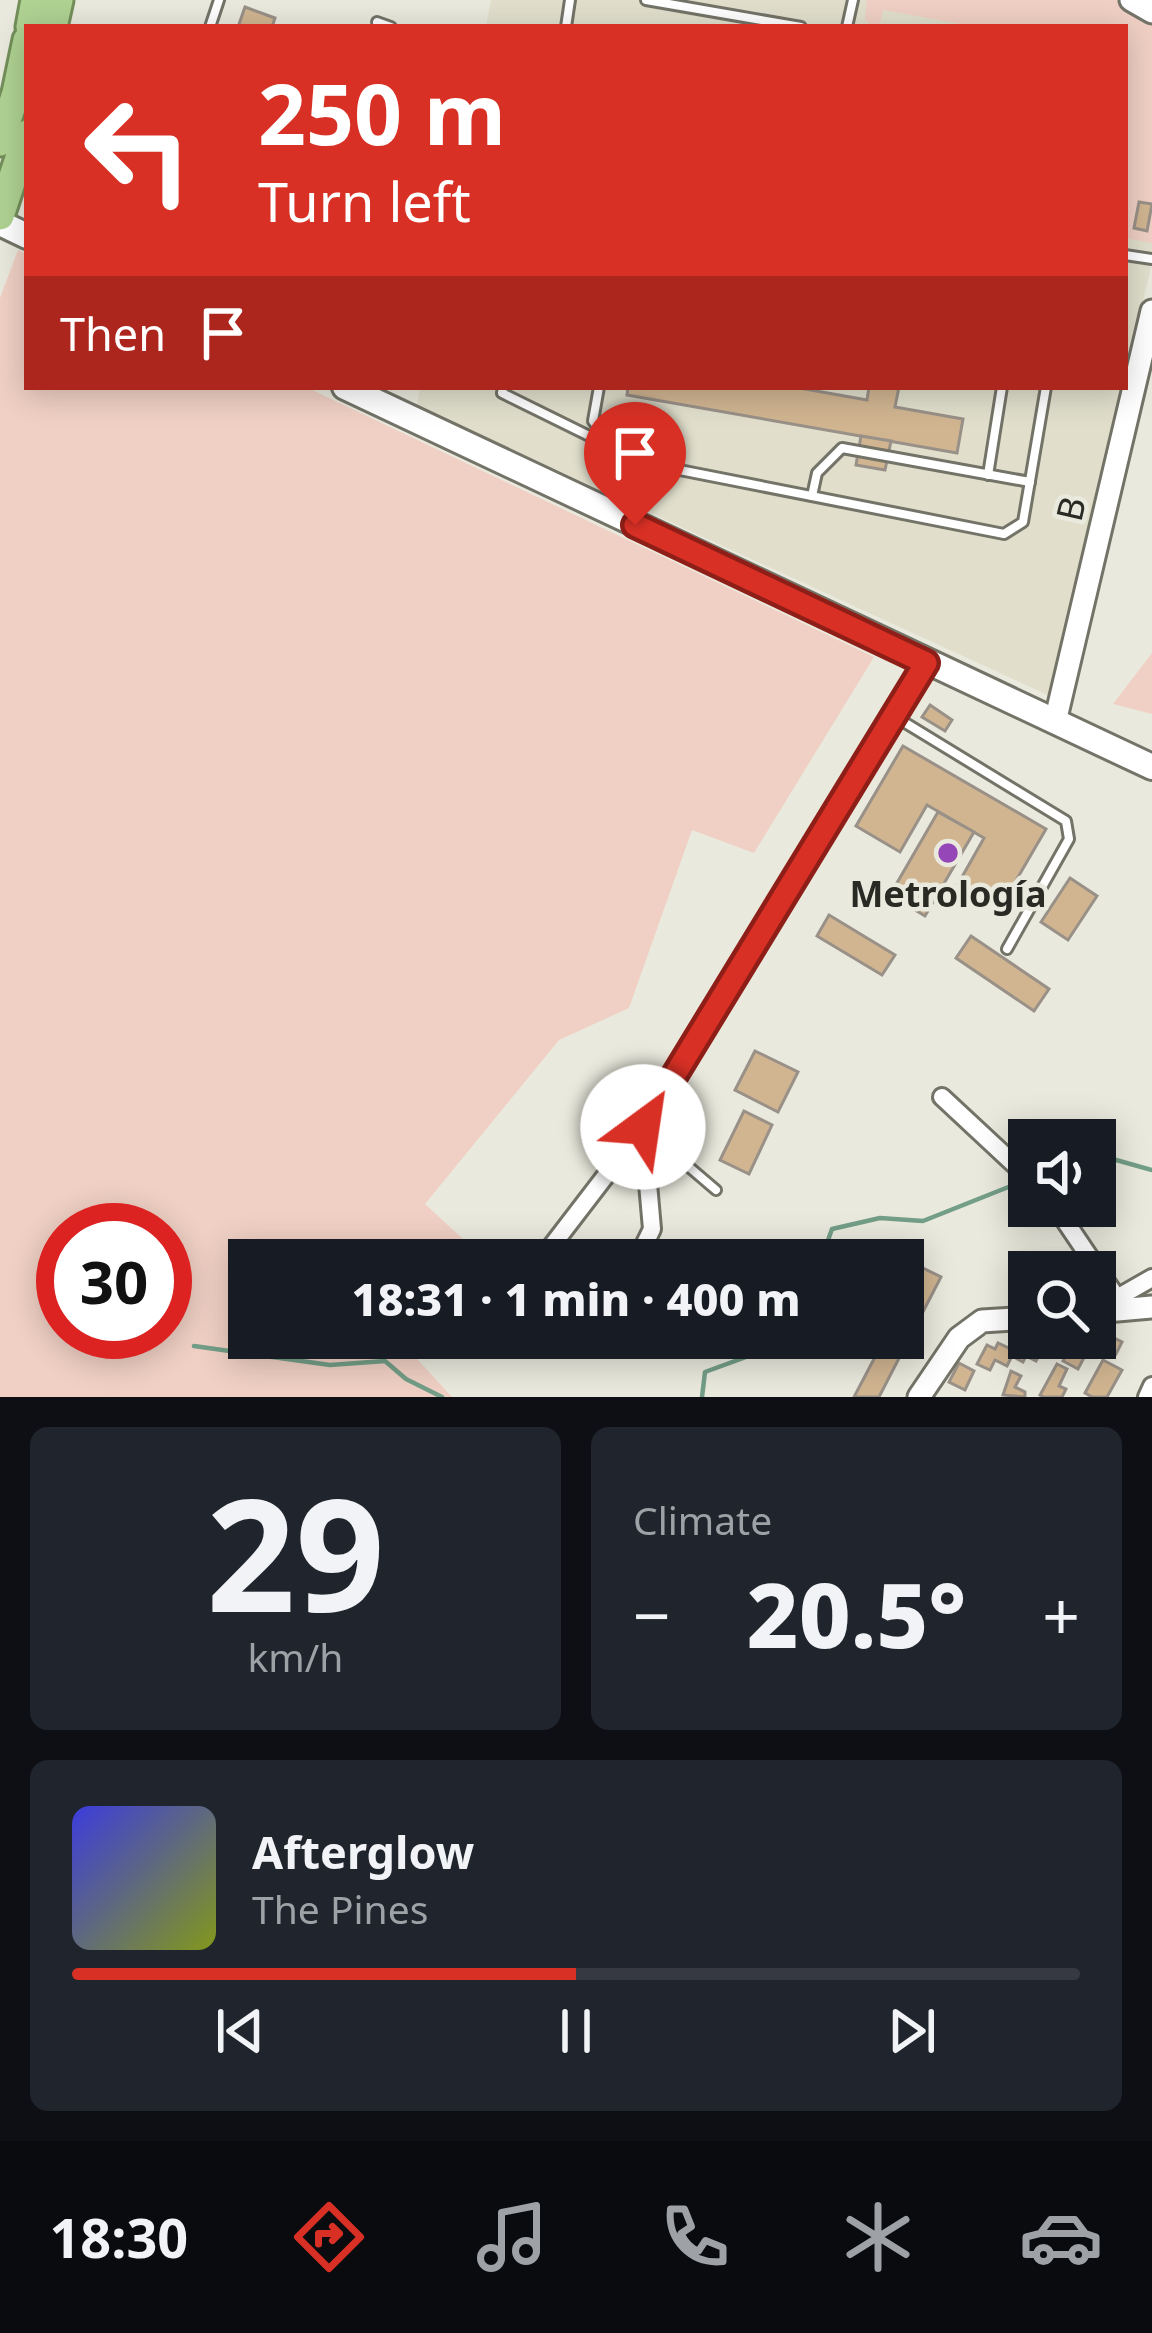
<!DOCTYPE html>
<meta charset="utf-8">
<style>
body{margin:0;font-family:"Noto Sans",sans-serif;background:#20242c;color:#f1f3f6;height:100vh;display:flex;flex-direction:column;font-size:45px;white-space:nowrap}
*{box-sizing:border-box;margin:0}
p{font-size:39px;color:#9ea1a6}
.icon{flex:none;width:66px;height:66px;fill:none;stroke:currentColor;stroke-width:2;stroke-linecap:round;stroke-linejoin:round}
.map{position:relative;height:1397px;overflow:hidden}
.sheet{display:flex;flex-direction:column;gap:30px;padding:30px;background:#0d0f14;flex:1}
.sheet>*{flex:none}
.guide{position:absolute;left:24px;top:24px;width:1104px;height:366px;border-radius:0px;box-shadow:0 6px 30px #0003;background:#d93025;color:#fff;overflow:hidden}
.tools{position:absolute;left:1008px;top:1119px;display:grid;gap:24px}
.tools a{display:grid;place-items:center;width:108px;height:108px;border-radius:0px;background:#171b24;box-shadow:0 6px 30px #0003;font-size:60px}
.speed{position:absolute;left:36px;top:1203px;display:flex;gap:24px;font-size:60px;font-weight:700;text-align:center}
.speed>*{display:grid;place-content:center;width:156px;height:156px;border-radius:50%;background:#171b24;box-shadow:0 6px 30px #0003;line-height:1}
.speed .limit{border:18px solid #d22;background:#fff;color:#111}
.pin{position:absolute;display:grid;place-items:center;width:102px;height:102px;color:#fff;margin:-123px -51px;border-radius:50% 50% 50% 0;rotate:-45deg;box-shadow:0 0 12px #0007}
.pin .icon{rotate:45deg}
.me{position:absolute;width:132px;margin:-66px;rotate:31deg;stroke-linejoin:round;filter:drop-shadow(0 0 9px #0008)}
.turn{display:flex;align-items:center;gap:42px;height:252px;padding:0 36px;font-size:54px}
.turn .icon{width:156px;height:156px;stroke-width:2.5}
.turn b{display:block;font-size:84px;line-height:102px}
.then{display:flex;align-items:center;height:114px;padding:0 36px;background:#0003;gap:24px;font-size:45px}
.big{font-size:90px;font-weight:800;line-height:1.1}
.sheet .widget{flex:1;display:flex;flex-direction:column;justify-content:center;gap:18px;min-width:0;padding:0 42px;border-radius:18px;background:#20242c}
.sheet .dial{align-items:center;gap:0}
.dial b{font-size:156px;line-height:1}
.song{display:flex;align-items:center;gap:36px}
.cover{width:144px;height:144px;border-radius:18px;background:linear-gradient(135deg,hsl(240 70% 55%),hsl(70 70% 35%))}
.played{height:12px;border-radius:6px;background:linear-gradient(90deg,#d93025 50%,#363941 50%)}
.keys{display:flex;justify-content:space-around;direction:ltr}
.heat{display:flex;justify-content:space-between;align-items:center;font-size:66px;direction:ltr}
.sheet .tiles{flex:1;display:grid;gap:30px;grid-template-columns:1fr 1fr}
.widget:last-child{grid-column:span 2}
.trip{position:absolute;left:228px;top:1239px;width:696px;height:120px;border-radius:0px;background:#171b24;box-shadow:0 6px 30px #0003;font-weight:800;line-height:120px;text-align:center}
.menu{display:flex;height:192px;justify-content:space-around;align-items:center;background:#090b0e;color:#9ea1a6}
.menu .icon{width:84px;height:84px}
.menu .on{color:#d93025}
.menu b{font-size:54px;color:#f1f3f6}
.map>svg:first-child{display:block}
</style>
<div class="map">
<svg width="1152" height="1397" viewBox="0 0 1152 1397">
<rect width="100%" height="100%" fill="#eae9dd"/>
<!-- built -->
<g fill="#e1dfcc">
<path d="M491 0H1056L1152 29V263L1125 377V27H486Z"/>
<path d="M420 387H1123L1050 696 417 406Z"/>
</g>
<!-- green -->
<g fill="#f0d0c4" fill-rule="evenodd">
<path d="M867 0H1123L1152 16V243L1125 238V27H977L883 10 879 27H872L865 19Z"/>
<path d="M18 250 27 254V387H306L874 657 754 853 692 830 629 1008 559 1040 425 1204 464 1240 453 1260H249V1338H411L407 1348 452 1397H0V298ZM63 1230H165V1332H63Z"/>
<path d="M1152 653V714L1113 704Z"/>
</g>
<g fill="none" stroke-linecap="round" stroke-linejoin="round">
<!-- stream -->
<g stroke="#739e87" stroke-width="4.5">
<path d="M1095 1161 1109 1158 1152 1170"/>
<path d="M821 1260 832 1229 880 1218 923 1221 1011 1186"/>
<path d="M194 1346 330 1365 385 1361 406 1379 442 1397"/>
<path d="M702 1397 705 1372 765 1350 775 1338"/>
</g>
</g>
<!-- building -->
<g fill="#d1b591" stroke="#999188" stroke-width="3">
<path d="M245 7 275 18 272 27H238Z"/>
<path d="M1139 202 1152 204 1147 231 1134 228Z"/>
<path d="M628 387H794L867 400 869 387H899L895 407 963 419 957 453 627 395Z"/>
<path d="M861 436 891 441 885 470 856 465Z"/>
<path d="M930 705 952 720 945 731 922 717Z"/>
<path d="M903 746 1046 829 1000 908 958 884 984 838 927 805 900 852 856 826Z"/>
<path d="M938 812 974 832 925 916 890 895Z"/>
<path d="M1070 878 1097 896 1068 940 1041 922Z"/>
<path d="M829 915 895 955 882 975 817 936Z"/>
<path d="M971 936 1049 989 1034 1011 956 958Z"/>
<path d="M755 1051 798 1072 778 1112 735 1090Z"/>
<path d="M744 1111 772 1125 749 1174 720 1160Z"/>
<path d="M921 1267 941 1277 879 1397H854L885 1338H903V1302Z"/>
<path d="M1108 1335 1122 1342 1116 1354 1102 1347Z"/>
<path d="M1075 1338 1090 1346 1078 1369 1063 1361Z"/>
<path d="M1031 1340 1044 1347 1036 1361 1026 1356 1023 1362 1012 1356 1007 1366 995 1360 990 1370 977 1364 987 1345 995 1349 998 1343 1011 1349 1014 1344 1026 1350Z"/>
<path d="M1103 1360 1122 1370 1107 1397H1092L1085 1393Z"/>
<path d="M959 1363 974 1371 965 1390 949 1382Z"/>
<path d="M1057 1364 1067 1369 1059 1386 1066 1389 1062 1397H1044L1040 1395Z"/>
<path d="M1011 1371 1021 1376 1015 1387 1025 1392V1397L1003 1395Z"/>
</g>
<g fill="none" stroke-linecap="round" stroke-linejoin="round">
<!-- service casing -->
<g stroke="#747368" stroke-width="14">
<g id="service">
<path d="M646 0 801 27"/>
<path d="M377 22 391 27"/>
<path d="M210 27 219 0"/>
<path d="M566 27 570 0"/>
<path d="M847 27 853 0"/>
<path d="M1125 255 1152 259"/>
<path d="M503 387 502 393 644 463 1004 534 1023 522 1046 387"/>
<path d="M599 387 593 421 613 447"/>
<path d="M988 475 1002 387"/>
<path d="M812 496 817 473 842 448 1030 482"/>
<path d="M894 716 1066 821 1069 839 1007 949"/>
<path d="M648 1132 716 1190"/>
</g>
</g>
<!-- minor casing -->
<g stroke="#747368" stroke-width="22">
<g id="minor">
<path d="M942 1097 1029 1178"/>
<path d="M1055 1206 1117 1298"/>
<path d="M541 1260 643 1127 926 663"/>
<path d="M637 1260 652 1229 643 1127"/>
<path d="M1116 1305 1117 1298 1152 1278"/>
<path d="M1147 1397 1152 1386"/>
</g>
</g>
<!-- tertiary casing -->
<g stroke="#747368" stroke-width="27">
<g id="tertiary">
<path d="M1131 0 1152 12"/>
<path d="M1055 722 1152 311"/>
<path d="M1095 1312 1152 1307"/>
<path d="M919 1397 959 1338 982 1321 1029 1318"/>
</g>
</g>
<!-- secondary casing -->
<g stroke="#747368" stroke-width="30">
<g id="secondary">
<path d="M0 223 27 236"/>
<path d="M345 387 1152 767"/>
</g>
</g>
<!-- trunk casing -->
<g stroke="#738f5a" stroke-width="33">
<g id="trunk">
<path d="M30 27 35 0"/>
<path d="M53 27 59 0"/>
<path d="M0 142 16 93 27 40"/>
<path d="M0 216 27 134"/>
</g>
</g>
<!-- service -->
<use href="#service" stroke="#fff" stroke-width="8"/>
<!-- minor -->
<use href="#minor" stroke="#fff" stroke-width="16"/>
<!-- tertiary -->
<use href="#tertiary" stroke="#fff" stroke-width="21"/>
<!-- secondary -->
<use href="#secondary" stroke="#fff" stroke-width="24"/>
<!-- trunk -->
<use href="#trunk" stroke="#afd292" stroke-width="27"/>
</g>
<g fill="none" stroke-linecap="round" stroke-linejoin="round">
<!-- route casing -->
<g stroke="#8d1f18" stroke-width="30">
<path id="route" d="M635 525 926 663 643 1127"/>
</g>
<!-- route -->
<use href="#route" stroke="#d93025" stroke-width="21"/>
</g>
<!-- markers -->
<circle fill="#9547b7" stroke="#eae9dd" stroke-width="4.5" cx="948" cy="853" r="12"/>
<g text-anchor="middle" stroke-width="9" stroke-linejoin="round" paint-order="stroke">
<!-- street labels -->
<g font-size="36" fill="#2a2a25" stroke="#eae9dd">
<text transform="translate(1071 509) rotate(-77)" y="13">B</text>
</g>
<!-- poi labels -->
<g font-size="36" font-weight="bold" fill="#2a2a25" stroke="#eae9dd">
<text x="948" y="907">Metrología</text>
</g>
</g>
</svg>
<div class="tools">
<a><svg class="icon" aria-label="sound" viewBox="0 0 24 24"><path d="M4 9h4l5-4v14l-5-4H4zM17 9q2 3 0 6"/></svg></a>
<a><svg class="icon" aria-label="search" viewBox="0 0 24 24"><circle cx="10" cy="10" r="6"/><path d="M15 15l6 6"/></svg></a>
</div>
<div class="speed"><div class="limit">30</div></div>
<div class="pin" style="left:635px;top:525px;background:#d93025"><svg class="icon" aria-label="arrive" viewBox="0 0 24 24"><path d="M6 21V4h12l-3 4 3 4H6"/></svg></div>
<svg class="me" style="left:643px;top:1127px" viewBox="-20 -20 40 40"><circle r="19" fill="#fff"/><path d="M0-13L10 11 0 6-10 11z" fill="#d93025"/></svg>
<div class="trip">18:31 · 1 min · 400 m</div>
<div class="guide">
<div class="turn"><svg class="icon" aria-label="left" viewBox="0 0 24 24"><path d="M17 20v-9H6M10 6l-5 5 5 5"/></svg><div><b>250 m</b>Turn left</div></div>
<div class="then">Then<svg class="icon" aria-label="arrive" viewBox="0 0 24 24"><path d="M6 21V4h12l-3 4 3 4H6"/></svg></div>
</div>
</div>
<section class="sheet">
<div class="tiles">
<div class="widget dial"><b>29</b><p>km/h</p></div>
<div class="widget"><p>Climate</p>
<div class="heat"><a>−</a><b class="big">20.5°</b><a>+</a></div>
</div>
<div class="widget">
<div class="song"><i class="cover"></i><div><b>Afterglow</b><p>The Pines</p></div></div>
<div class="played"></div>
<div class="keys"><svg class="icon" aria-label="previous" viewBox="0 0 24 24"><path d="M18 5L8 12l10 7zM5 5v14"/></svg><svg class="icon" aria-label="pause" viewBox="0 0 24 24"><path d="M8 5v14M16 5v14"/></svg><svg class="icon" aria-label="next" viewBox="0 0 24 24"><path d="M6 5l10 7-10 7zM19 5v14"/></svg></div>
</div>
</div>
</section>
<nav class="menu">
<b>18:30</b>
<svg class="icon on" aria-label="directions" viewBox="0 0 24 24"><path d="M12 3l9 9-9 9-9-9zM9 14v-3h6M13 9l2 2-2 2"/></svg>
<svg class="icon" aria-label="music" viewBox="0 0 24 24"><path d="M9 18V5l10-2v13"/><circle cx="6" cy="18" r="3"/><circle cx="16" cy="16" r="3"/></svg>
<svg class="icon" aria-label="phone" viewBox="0 0 24 24"><path d="M5 4h4l2 5-3 2q2 4 5 5l2-3 5 2v4C11 20 4 13 5 4z"/></svg>
<svg class="icon" aria-label="climate" viewBox="0 0 24 24"><path d="M12 3v18M4 7l16 10M4 17L20 7"/></svg>
<svg class="icon" aria-label="car" viewBox="0 0 24 24"><path d="M5 17H2v-5l4-1 3-4h7l3 4 3 1v5h-3M9 17h6M6 11h13"/><circle cx="7" cy="17" r="2"/><circle cx="17" cy="17" r="2"/></svg>
</nav>
